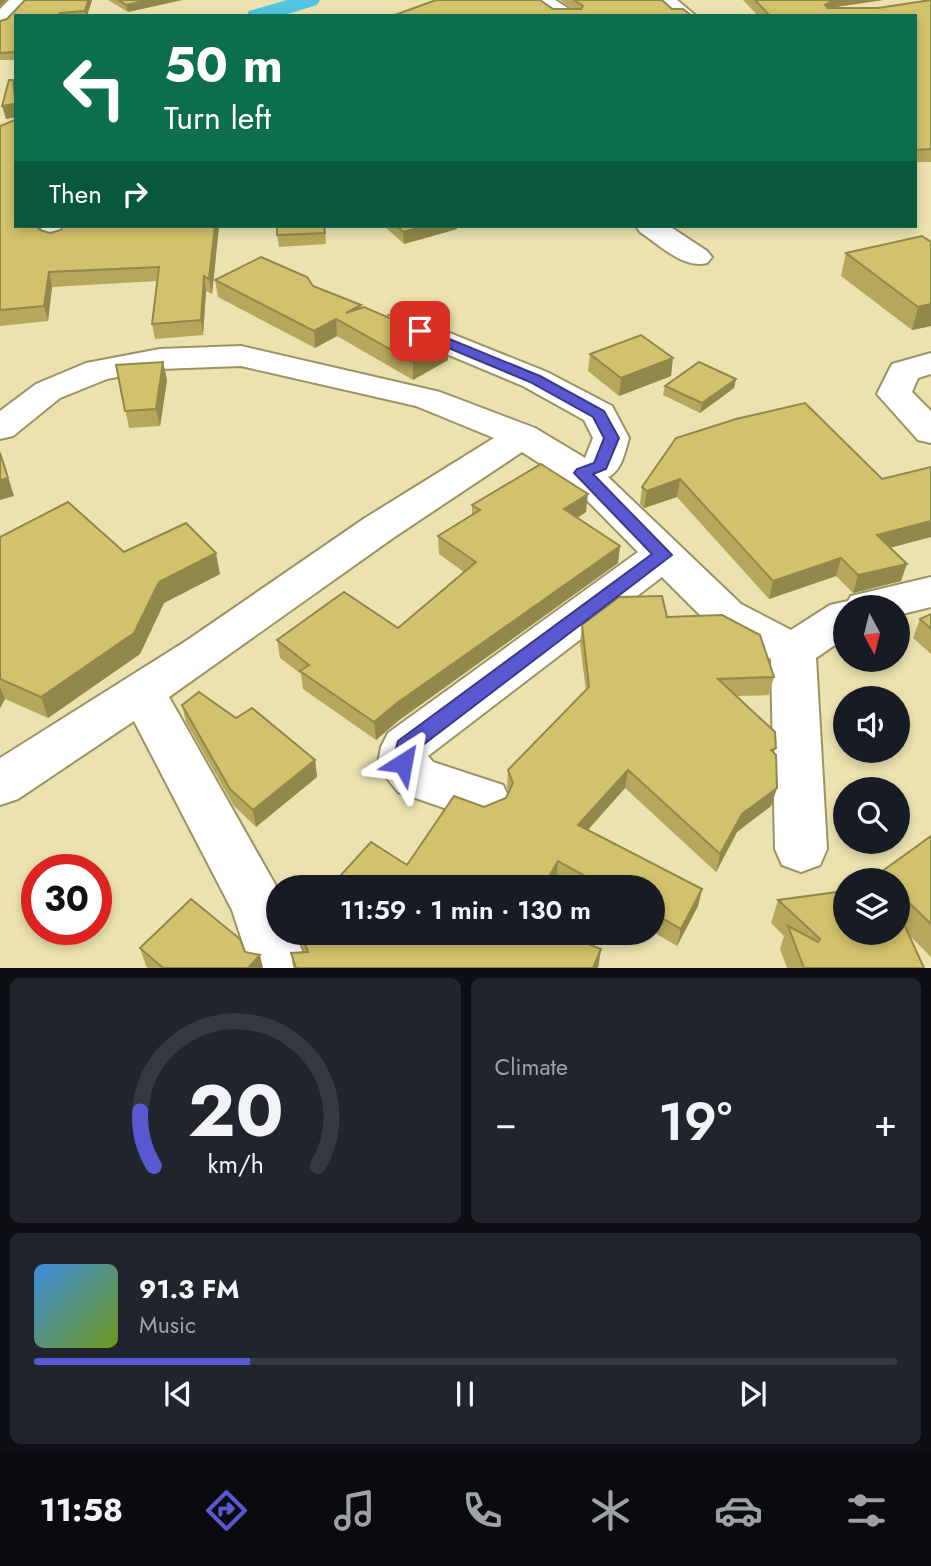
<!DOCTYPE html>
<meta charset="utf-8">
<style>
body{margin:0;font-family:Jost,sans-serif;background:#20242c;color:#f1f3f6;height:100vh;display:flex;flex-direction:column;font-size:26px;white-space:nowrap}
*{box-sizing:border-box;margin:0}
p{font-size:23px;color:#9ea1a6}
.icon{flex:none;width:38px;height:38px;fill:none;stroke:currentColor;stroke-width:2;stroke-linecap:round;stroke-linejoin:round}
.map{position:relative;height:968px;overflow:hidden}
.details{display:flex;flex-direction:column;gap:10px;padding:10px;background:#0d0f14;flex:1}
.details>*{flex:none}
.guide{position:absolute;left:14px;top:14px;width:903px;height:214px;border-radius:0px;box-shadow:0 4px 10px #0003;background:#0b6e4f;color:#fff;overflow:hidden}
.needle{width:46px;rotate:173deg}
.fabs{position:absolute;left:833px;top:595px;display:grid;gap:14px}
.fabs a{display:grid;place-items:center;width:77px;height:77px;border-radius:50%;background:#171b24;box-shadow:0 4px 10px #0003;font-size:35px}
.speed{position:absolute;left:21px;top:854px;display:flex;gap:14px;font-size:35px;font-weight:700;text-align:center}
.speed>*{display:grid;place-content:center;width:91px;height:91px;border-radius:50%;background:#171b24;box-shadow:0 4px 10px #0003;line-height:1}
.speed .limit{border:10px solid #d22;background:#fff;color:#111}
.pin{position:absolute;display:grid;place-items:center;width:60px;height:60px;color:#fff;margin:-30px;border-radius:14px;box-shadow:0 4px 10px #0006}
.me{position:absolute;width:77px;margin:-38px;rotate:34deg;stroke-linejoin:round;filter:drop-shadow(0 0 5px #0008)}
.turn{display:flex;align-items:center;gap:24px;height:147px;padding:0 35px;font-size:32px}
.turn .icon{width:91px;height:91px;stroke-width:2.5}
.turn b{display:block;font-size:49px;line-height:60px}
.then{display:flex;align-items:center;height:66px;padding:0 35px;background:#0003;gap:14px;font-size:26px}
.big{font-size:52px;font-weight:600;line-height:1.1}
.details .widget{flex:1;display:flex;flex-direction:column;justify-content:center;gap:10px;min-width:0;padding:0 24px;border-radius:10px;background:#20242c}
.details .dial{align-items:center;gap:0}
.dial svg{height:182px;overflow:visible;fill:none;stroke:#363941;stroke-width:7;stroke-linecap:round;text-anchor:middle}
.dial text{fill:#f1f3f6;stroke:none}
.song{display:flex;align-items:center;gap:21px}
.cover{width:84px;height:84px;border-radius:10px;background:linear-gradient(135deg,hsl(210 70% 55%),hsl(80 70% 35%))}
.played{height:7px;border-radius:4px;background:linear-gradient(90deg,#5a58d0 25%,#363941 25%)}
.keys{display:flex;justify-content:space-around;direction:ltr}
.heat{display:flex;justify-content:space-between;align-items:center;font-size:38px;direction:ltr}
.details .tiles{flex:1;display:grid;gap:10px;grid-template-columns:1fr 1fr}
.widget:last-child{grid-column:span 2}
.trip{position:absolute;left:266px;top:875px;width:399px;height:70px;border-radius:35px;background:#171b24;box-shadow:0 4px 10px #0003;font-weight:600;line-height:70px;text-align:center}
.tabs{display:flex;height:112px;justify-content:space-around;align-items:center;background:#090b0e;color:#9ea1a6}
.tabs .icon{width:49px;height:49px}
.tabs .on{color:#5a58d0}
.tabs b{font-size:32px;color:#f1f3f6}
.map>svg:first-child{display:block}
</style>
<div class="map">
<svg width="931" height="968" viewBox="0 0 931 968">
<rect width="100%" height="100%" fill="#ebe2af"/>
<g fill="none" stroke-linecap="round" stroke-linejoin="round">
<!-- canal -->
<path fill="#53c4e2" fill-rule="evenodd" d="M287 0H320L317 5 281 16H246L249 11Z"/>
<!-- minor casing -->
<g stroke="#9c9362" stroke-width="4">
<g id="minor">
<path d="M9 0H30L7 25 0 27V9Z"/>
<path d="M530 0H555L580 16H554Z"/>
<path d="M655 0H677L696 16H673Z"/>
<path d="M42 226H70L64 242 54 245 44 242 40 236Z"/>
<path d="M636 226H669L707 251 712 257 707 263C683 269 660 245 640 232Z"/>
<path d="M400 313 547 372 612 406 629 438C625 451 622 471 608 477L741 604 791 630 830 605 848 601 851 596 931 577V607L898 615V607H845V638L816 658 827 849 820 865 801 872 782 865 775 849 771 659 711 626 662 577 428 756 433 762 503 785 510 800 503 815 485 822 398 792 386 777 378 763 381 747 388 733 638 552 569 482 522 452 393 538 169 697 276 886 278 933H295L309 968H251L232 910 134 721 18 799 0 805V758L186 641 365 518 494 438 416 406 241 366 160 369 107 379 60 398 13 436 0 439V411L36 384 86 363 160 349 241 346 440 392 535 428 585 458 593 438 584 420 523 386 389 330 384 323 389 316Z"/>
<path d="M931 353V374L918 378 912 392 931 411V443L918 440 877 394 892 364Z"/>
</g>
</g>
<!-- minor -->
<use href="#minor" fill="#fff" fill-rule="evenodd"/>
</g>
<!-- wall -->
<g fill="#b5a75c">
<path d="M25 0H92L87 16H16V60H0V21L7 19Z"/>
<path d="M108 0H182L128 12Z"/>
<path d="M560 0H662L672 9 392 16 553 9H573Z"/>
<path d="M743 0H883L836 7 878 8 931 0V162H915V16H758Z"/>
<path d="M13 80 16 94V226H40L39 230 50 233 61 230 63 226H219L212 294 206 291 203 335 155 339 152 324 157 281 52 287 48 321 0 326V126L15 120V117L6 119Z"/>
<path d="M325 226 326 244 279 247 277 235Z"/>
<path d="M384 226H457V229L404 244Z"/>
<path d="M931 242V326L912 330 841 276 846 253Z"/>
<path d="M215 280 313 286 361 305V308L448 360 413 380 337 336 315 348 218 297Z"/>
<path d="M590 354 671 376 619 396 588 371Z"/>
<path d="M163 362 167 380 160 426 129 428 116 365Z"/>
<path d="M736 379 734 388 700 413 663 395 665 386Z"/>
<path d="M676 438 890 548 901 581 853 593 836 576 769 599 677 497 644 508 640 504 642 487Z"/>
<path d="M472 505 586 512 577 518 620 546 618 563 398 721 376 740 303 689 301 674 280 658 277 640 398 628 464 572 439 554 438 536 472 515Z"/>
<path d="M0 537 124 552 220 574 164 603 140 654 48 718 5 699 0 708Z"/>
<path d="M931 614V654L913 638 920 619Z"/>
<path d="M667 617 774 677 769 695 737 696 776 748 774 753 777 788 771 806 737 832 716 872 625 788 588 830 702 889 698 906 677 946 653 932V887H571L556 879 407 865 484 807 506 798 509 792 507 788 508 770 586 691 580 643 582 625Z"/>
<path d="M182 705 236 718 315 760 317 777 256 827 234 806 186 722Z"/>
<path d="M931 836V957L910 936 924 968H787L780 949 784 936 771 923 778 900 898 933V880H870Z"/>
<path d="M299 933H560L601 949 598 968H293L291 953H305Z"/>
<path d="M140 948 245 952 263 968H148L146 966Z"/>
</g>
<!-- shaded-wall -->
<g fill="#93884b">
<path d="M0 0H6L0 6Z"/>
<path d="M88 0H92L87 16H86L85 11Z"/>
<path d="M148 0H182L128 12 126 5Z"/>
<path d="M833 0H883L836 7 823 16 825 5Z"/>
<path d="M14 104 16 117 6 119 2 106Z"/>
<path d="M215 226H219L212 294 209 279Z"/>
<path d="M426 226H457V229L404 244 403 232Z"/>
<path d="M49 272 52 287 48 321 44 306Z"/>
<path d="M204 276 206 291 203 335 201 320Z"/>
<path d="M931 304V326L912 330 918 307Z"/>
<path d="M336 319 337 336 315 348 314 331Z"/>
<path d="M448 343V360L413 380V362Z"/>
<path d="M673 358 671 376 619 396 621 378Z"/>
<path d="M163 362 167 380 160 426 156 409Z"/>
<path d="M736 379 734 388 700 413 702 403Z"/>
<path d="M0 451 14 496 0 500Z"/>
<path d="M680 479 677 497 644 508 647 491Z"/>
<path d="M588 494 586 512 563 527 564 509Z"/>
<path d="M931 521V537L871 553 877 535Z"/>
<path d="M620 546 618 563 398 721 376 740 374 722 397 703Z"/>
<path d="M216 553 220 574 164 603 140 654 48 718 41 697 159 582Z"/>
<path d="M841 558 836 576 769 599 773 581Z"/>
<path d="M907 564 901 581 853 593 858 575Z"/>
<path d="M0 687 5 699 0 708Z"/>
<path d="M315 760 317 777 256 827 253 810Z"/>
<path d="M628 770 625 788 576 843 578 825Z"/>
<path d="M777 788 771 806 737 832 716 872 720 854 742 814Z"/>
<path d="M558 861 556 879 551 887H543Z"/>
<path d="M702 889 698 906 677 946 681 929Z"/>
<path d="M601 949 598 968H593Z"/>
<path d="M260 955 263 968H248Z"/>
</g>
<!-- building -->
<g fill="#d2c26b" stroke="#93884b" stroke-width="2">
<path d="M25 0H88L85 11 60 13 58 16H16V52L0 53V21L7 19Z"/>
<path d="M119 0H148L126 5Z"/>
<path d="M436 0H540L553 9H581L583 6 574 0H662L672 9H683L692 16H392Z"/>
<path d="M755 0H833L825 5 828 8H878L931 0V149L915 150V16H770Z"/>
<path d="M9 80H13L16 109V226H36L40 230 50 233 61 230 63 226H215L209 279 204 276 201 320 152 324 159 267 49 272 44 306 0 310V126L15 120 14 104 2 106Z"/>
<path d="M277 226H324L325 233 277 235Z"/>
<path d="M397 226H426L403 232Z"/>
<path d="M922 236 931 242V304L918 307 846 253Z"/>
<path d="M261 257 307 277 313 286 361 305 346 313 364 307 448 343 413 362 336 319 314 331 215 280Z"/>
<path d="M641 335 673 358 621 378 590 354Z"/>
<path d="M163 362 156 409 125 411 116 365Z"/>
<path d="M699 362 736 379 702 403 665 386Z"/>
<path d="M805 403 882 479 931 467V521L877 535 907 564 858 575 841 558 773 581 680 479 647 491 642 487 676 438 736 419Z"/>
<path d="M0 453 8 478 0 480Z"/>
<path d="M541 464 588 494 564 509 620 546 397 703 374 722 300 671 309 665 277 640 344 592 398 628 476 562 438 536 480 510 472 505Z"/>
<path d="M68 502 124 552 186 523 216 553 159 582 134 633 41 697 0 679V537Z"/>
<path d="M662 596 667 617 722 615 760 635 774 677 718 679 775 732 776 748 771 750 776 755 777 788 742 814 720 854 628 770 578 825 702 889 681 929 653 913V887H605L558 861 543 887H330L371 842 407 865 454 796 484 807 506 798 513 783 508 770 589 687 582 625 619 597Z"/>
<path d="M931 614V629L920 619Z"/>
<path d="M199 692 236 718 252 708 315 760 253 810 230 789 182 705Z"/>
<path d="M931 836V924L898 892V880H885L881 877 883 880H870Z"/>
<path d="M845 891V933H898V911L924 968H804L788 926 818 942 820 939 778 900Z"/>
<path d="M191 899 240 939 245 952 260 955 248 968H163L140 948Z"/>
<path d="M301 933H560L601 949 593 968H296L291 953 308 952Z"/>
</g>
<!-- route -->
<path fill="#5a58d0" stroke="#3a3987" stroke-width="2" d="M420 327 540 376 604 411 619 438 606 469 593 474 672 555 415 751 410 769 403 771 395 769 392 763 398 741 652 554 574 473 577 469 594 463 604 438 593 417 530 382 415 334V329Z"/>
</svg>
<div class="fabs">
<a><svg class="needle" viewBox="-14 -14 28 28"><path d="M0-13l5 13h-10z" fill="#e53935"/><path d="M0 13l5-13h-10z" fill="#9ea1a6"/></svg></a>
<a><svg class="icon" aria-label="sound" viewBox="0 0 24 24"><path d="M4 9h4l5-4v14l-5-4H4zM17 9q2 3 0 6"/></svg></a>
<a><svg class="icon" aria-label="search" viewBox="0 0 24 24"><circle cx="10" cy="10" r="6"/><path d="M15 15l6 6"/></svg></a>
<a><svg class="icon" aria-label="layers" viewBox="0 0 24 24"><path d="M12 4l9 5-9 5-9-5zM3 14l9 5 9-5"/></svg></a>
</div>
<div class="speed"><div class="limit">30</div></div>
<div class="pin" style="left:420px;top:331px;background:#d93025"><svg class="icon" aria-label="arrive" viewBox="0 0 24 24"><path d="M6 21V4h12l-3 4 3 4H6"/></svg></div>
<svg class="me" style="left:403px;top:763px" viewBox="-20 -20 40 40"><path d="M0-17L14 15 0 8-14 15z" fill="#5a58d0" stroke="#fff" stroke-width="4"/></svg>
<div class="trip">11:59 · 1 min · 130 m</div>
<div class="guide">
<div class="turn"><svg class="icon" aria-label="left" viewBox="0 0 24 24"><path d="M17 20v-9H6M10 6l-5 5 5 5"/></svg><div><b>50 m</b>Turn left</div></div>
<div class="then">Then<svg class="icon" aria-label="right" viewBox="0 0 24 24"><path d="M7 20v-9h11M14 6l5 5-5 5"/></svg></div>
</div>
</div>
<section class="details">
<div class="tiles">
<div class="widget dial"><svg viewBox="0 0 100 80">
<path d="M14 69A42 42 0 1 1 86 69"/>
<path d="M14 69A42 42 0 0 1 8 45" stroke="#5a58d0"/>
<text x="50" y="56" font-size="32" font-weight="700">20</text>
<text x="50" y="72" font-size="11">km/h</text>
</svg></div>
<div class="widget"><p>Climate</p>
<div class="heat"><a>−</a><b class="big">19°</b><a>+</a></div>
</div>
<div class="widget">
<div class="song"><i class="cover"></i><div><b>91.3 FM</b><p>Music</p></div></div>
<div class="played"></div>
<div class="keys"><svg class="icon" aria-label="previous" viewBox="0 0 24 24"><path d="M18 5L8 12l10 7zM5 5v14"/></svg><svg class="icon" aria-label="pause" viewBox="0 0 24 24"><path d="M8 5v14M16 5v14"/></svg><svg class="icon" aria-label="next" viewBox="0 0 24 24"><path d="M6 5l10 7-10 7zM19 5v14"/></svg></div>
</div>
</div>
</section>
<nav class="tabs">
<b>11:58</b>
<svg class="icon on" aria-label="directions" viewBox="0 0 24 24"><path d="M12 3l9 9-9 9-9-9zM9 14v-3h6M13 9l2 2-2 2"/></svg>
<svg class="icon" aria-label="music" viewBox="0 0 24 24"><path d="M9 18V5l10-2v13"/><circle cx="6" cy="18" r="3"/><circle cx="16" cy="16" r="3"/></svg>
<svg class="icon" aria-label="phone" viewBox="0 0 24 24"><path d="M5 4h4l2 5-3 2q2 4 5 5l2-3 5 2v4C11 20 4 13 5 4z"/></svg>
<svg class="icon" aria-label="climate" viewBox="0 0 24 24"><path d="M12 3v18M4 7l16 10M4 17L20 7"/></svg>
<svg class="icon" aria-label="car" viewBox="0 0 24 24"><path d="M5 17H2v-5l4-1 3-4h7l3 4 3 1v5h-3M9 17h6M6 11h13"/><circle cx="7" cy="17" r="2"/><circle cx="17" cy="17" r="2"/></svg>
<svg class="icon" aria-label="filters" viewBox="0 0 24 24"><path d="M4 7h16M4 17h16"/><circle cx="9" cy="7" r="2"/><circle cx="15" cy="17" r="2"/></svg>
</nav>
